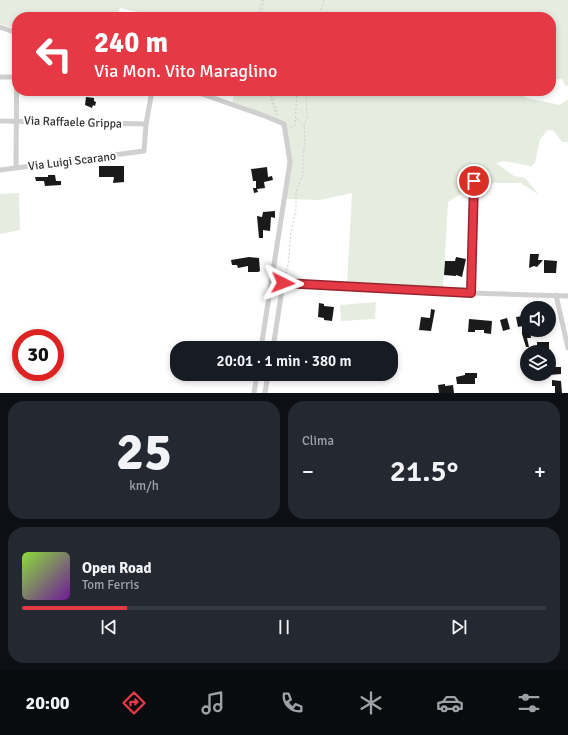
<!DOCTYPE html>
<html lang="it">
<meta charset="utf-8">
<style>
body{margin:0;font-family:Signika,sans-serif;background:#242831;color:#f1f3f6;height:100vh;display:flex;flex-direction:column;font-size:15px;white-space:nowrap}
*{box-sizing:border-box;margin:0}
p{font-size:13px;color:#9ea1a6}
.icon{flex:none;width:22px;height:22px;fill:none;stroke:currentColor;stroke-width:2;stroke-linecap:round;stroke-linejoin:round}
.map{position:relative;height:393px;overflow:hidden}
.drawer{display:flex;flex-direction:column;gap:8px;padding:8px;background:#0d0f14;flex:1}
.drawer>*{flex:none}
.top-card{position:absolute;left:12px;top:12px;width:544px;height:84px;border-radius:16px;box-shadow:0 2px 6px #0003;background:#e63946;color:#fff;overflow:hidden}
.controls{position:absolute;left:520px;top:301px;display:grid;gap:8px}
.controls a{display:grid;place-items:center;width:36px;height:36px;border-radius:50%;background:#171b24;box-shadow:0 2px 6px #0003;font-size:20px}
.speed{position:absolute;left:12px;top:329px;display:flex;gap:8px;font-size:20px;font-weight:700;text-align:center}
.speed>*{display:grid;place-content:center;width:52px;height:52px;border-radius:50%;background:#171b24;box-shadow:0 2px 6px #0003;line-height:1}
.speed .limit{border:6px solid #d22;background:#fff;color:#111}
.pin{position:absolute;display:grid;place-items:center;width:34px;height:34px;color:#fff;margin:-17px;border:2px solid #fff;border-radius:50%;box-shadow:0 1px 4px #0007}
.me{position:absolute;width:44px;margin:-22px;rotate:93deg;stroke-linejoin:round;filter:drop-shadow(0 0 3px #0008)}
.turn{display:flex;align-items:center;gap:14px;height:84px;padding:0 16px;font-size:18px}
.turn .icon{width:52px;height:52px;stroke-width:2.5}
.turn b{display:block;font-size:28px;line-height:34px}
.big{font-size:30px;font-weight:600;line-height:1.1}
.drawer .tile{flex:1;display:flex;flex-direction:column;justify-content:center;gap:6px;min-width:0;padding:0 14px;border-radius:16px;background:#242831}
.drawer .dial{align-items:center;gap:0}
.dial b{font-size:52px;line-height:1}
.song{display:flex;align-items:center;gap:12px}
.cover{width:48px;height:48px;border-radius:6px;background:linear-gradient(135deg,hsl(90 70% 55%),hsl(280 70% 35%))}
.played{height:4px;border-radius:2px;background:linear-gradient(90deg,#e63946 20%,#363941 20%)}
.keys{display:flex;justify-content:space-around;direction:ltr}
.heat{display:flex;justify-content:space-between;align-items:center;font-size:22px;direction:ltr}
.drawer .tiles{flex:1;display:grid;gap:8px;grid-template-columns:1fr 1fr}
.tile:last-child{grid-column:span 2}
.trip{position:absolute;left:170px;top:341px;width:228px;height:40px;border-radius:16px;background:#171b24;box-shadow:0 2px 6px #0003;font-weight:600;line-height:40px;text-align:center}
.tab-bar{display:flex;height:64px;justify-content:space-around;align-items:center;background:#090b0e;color:#9ea1a6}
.tab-bar .icon{width:28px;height:28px}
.tab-bar .active{color:#e63946}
.tab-bar b{font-size:18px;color:#f1f3f6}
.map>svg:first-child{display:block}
</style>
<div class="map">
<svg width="568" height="393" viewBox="0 0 568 393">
<rect width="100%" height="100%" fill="#fff"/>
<!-- green -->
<g fill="#e6ecdf">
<path d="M0 0H568V86L565 85 562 79 551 80V17H160L120 8 117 17H17V29L0 24Z"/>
<path d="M235 91H512L527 98 560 105 565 101 568 100V142H562L554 131 548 130 540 139 535 163 531 166 504 161 496 163 514 176 525 178 539 195 521 183H494L475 185 448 202 443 288 347 284 352 193 320 200 286 199 291 161 285 125 232 103Z"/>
<path d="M19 193 20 230 0 234V194Z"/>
<path d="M376 302 375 319 341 321 340 305Z"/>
</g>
<!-- building -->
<g fill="#1a1a1a">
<path d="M86 97 94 98V101L96 102 95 106 93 105 92 108 85 105Z"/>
<path d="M99 166H124V182L113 183 114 177H99Z"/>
<path d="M267 167 268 177 272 176 273 180 264 182 265 188 257 189 258 192 254 193 253 188H256V181H253L251 169Z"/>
<path d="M48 175H55L56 181H61V185L45 186 44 181H36L35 177H48Z"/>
<path d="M275 211V218L271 217 270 231 263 230V238H259L257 216 262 217 263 212Z"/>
<path d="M530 254H539L538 260H543L537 267 534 266 529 268Z"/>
<path d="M249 257 259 258 260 271 258 272H248V266L238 268 237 265H232L231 260Z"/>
<path d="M456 257 466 259 462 277 456 275V276L444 275 445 261H455Z"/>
<path d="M544 260 557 261 556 273H544Z"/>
<path d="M319 303 324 304V306L334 307 332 321 324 320V318L318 317Z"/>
<path d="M431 309 435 310 431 331 419 330 421 317 430 318Z"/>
<path d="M524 316 526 329 530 330 531 338H527L529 347H526L522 334V326L518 327 516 317Z"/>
<path d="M507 318 510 329 503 331 500 320Z"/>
<path d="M469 319 492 321 491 334 484 333V330H475V332H468Z"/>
<rect x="537" y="342" width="12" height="10"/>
<path d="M549 367H561V374L549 375Z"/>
<path d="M465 373H477V378H475V384H457L456 377 465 375Z"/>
<path d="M552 380 561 381 562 393H555V386H552Z"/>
<path d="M445 384V386L453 385 454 393H439L438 385Z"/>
</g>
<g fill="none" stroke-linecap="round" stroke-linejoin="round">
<!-- path -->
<g stroke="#cdcdcd" stroke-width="1" stroke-dasharray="2 2" stroke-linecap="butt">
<path d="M258 17 262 0"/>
<path d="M260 17 264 4 263 0"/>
<path d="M317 17 320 13 324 0"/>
<path d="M269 91 276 115"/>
<path d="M270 91 278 115"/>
<path d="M304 126 307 116 306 91"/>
<path d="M291 128 295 125 297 91"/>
<path d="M284 278 288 265 291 232 296 209V192L303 174V160L305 139 304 126 295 117"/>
</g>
<!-- street -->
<g stroke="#d0d0d0" stroke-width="5">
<path d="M0 27 17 33"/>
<path d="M0 77H17"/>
<path d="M193 91 265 116 284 124 290 162 261 348"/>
<path d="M0 121 146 124"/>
<path d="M16 168 17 33"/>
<path d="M0 170 144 151 146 124 152 91"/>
<path d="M271 281 283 283 273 348"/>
<path d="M283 283 471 293 568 296"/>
<path d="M471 293 474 181"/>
<path d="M556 295 568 348"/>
<path d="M254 393 257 374"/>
<path d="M265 393 268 374"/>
</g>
</g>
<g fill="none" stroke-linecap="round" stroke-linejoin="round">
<!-- route casing -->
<g stroke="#96252e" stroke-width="10">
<path id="route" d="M283 283 471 293 474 181"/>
</g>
<!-- route -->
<use href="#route" stroke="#e63946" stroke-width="7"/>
</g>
<g text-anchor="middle" stroke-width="4" stroke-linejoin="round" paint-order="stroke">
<!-- street labels -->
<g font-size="12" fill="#333" stroke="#fff">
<text transform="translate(73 122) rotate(2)" y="4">Via Raffaele Grippa</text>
<text transform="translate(72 161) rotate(-7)" y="4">Via Luigi Scarano</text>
</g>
</g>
</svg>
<div class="controls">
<a><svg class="icon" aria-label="sound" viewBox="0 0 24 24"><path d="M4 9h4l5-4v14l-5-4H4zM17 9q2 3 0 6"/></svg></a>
<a><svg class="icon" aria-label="layers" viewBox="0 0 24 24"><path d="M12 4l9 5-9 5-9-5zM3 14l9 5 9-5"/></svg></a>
</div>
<div class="speed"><div class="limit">30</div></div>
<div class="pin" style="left:474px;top:181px;background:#d93025"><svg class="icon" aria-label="arrive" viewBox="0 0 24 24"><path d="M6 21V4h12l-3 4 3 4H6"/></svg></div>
<svg class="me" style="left:283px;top:283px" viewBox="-20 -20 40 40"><path d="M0-17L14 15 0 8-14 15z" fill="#e63946" stroke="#fff" stroke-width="4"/></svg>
<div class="trip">20:01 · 1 min · 380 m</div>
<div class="top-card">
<div class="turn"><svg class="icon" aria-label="left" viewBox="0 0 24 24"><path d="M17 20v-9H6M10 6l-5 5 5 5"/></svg><div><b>240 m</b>Via Mon. Vito Maraglino</div></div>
</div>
</div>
<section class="drawer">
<div class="tiles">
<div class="tile dial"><b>25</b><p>km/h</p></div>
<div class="tile"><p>Clima</p>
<div class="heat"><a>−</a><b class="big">21.5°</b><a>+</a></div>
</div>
<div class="tile">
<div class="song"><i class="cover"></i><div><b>Open Road</b><p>Tom Ferris</p></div></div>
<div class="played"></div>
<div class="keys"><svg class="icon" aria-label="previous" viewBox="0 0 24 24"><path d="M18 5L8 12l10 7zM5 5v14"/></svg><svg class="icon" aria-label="pause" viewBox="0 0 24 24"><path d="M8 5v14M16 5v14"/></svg><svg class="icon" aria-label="next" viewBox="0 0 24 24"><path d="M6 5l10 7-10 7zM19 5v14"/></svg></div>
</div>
</div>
</section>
<nav class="tab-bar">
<b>20:00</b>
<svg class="icon active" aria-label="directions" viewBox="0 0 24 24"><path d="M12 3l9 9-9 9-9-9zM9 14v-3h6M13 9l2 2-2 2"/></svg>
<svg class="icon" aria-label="music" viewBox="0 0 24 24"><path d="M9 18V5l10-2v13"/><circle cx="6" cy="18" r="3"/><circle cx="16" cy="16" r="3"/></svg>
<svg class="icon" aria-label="phone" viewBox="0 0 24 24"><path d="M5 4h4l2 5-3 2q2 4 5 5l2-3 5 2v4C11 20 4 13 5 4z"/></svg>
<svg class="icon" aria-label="climate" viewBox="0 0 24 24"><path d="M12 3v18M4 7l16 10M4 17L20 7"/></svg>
<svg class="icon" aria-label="car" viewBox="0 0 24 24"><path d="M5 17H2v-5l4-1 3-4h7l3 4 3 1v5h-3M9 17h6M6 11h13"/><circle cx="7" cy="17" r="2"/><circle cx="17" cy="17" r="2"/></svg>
<svg class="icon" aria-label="filters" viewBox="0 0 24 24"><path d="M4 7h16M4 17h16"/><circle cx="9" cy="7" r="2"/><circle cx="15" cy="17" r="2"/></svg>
</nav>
